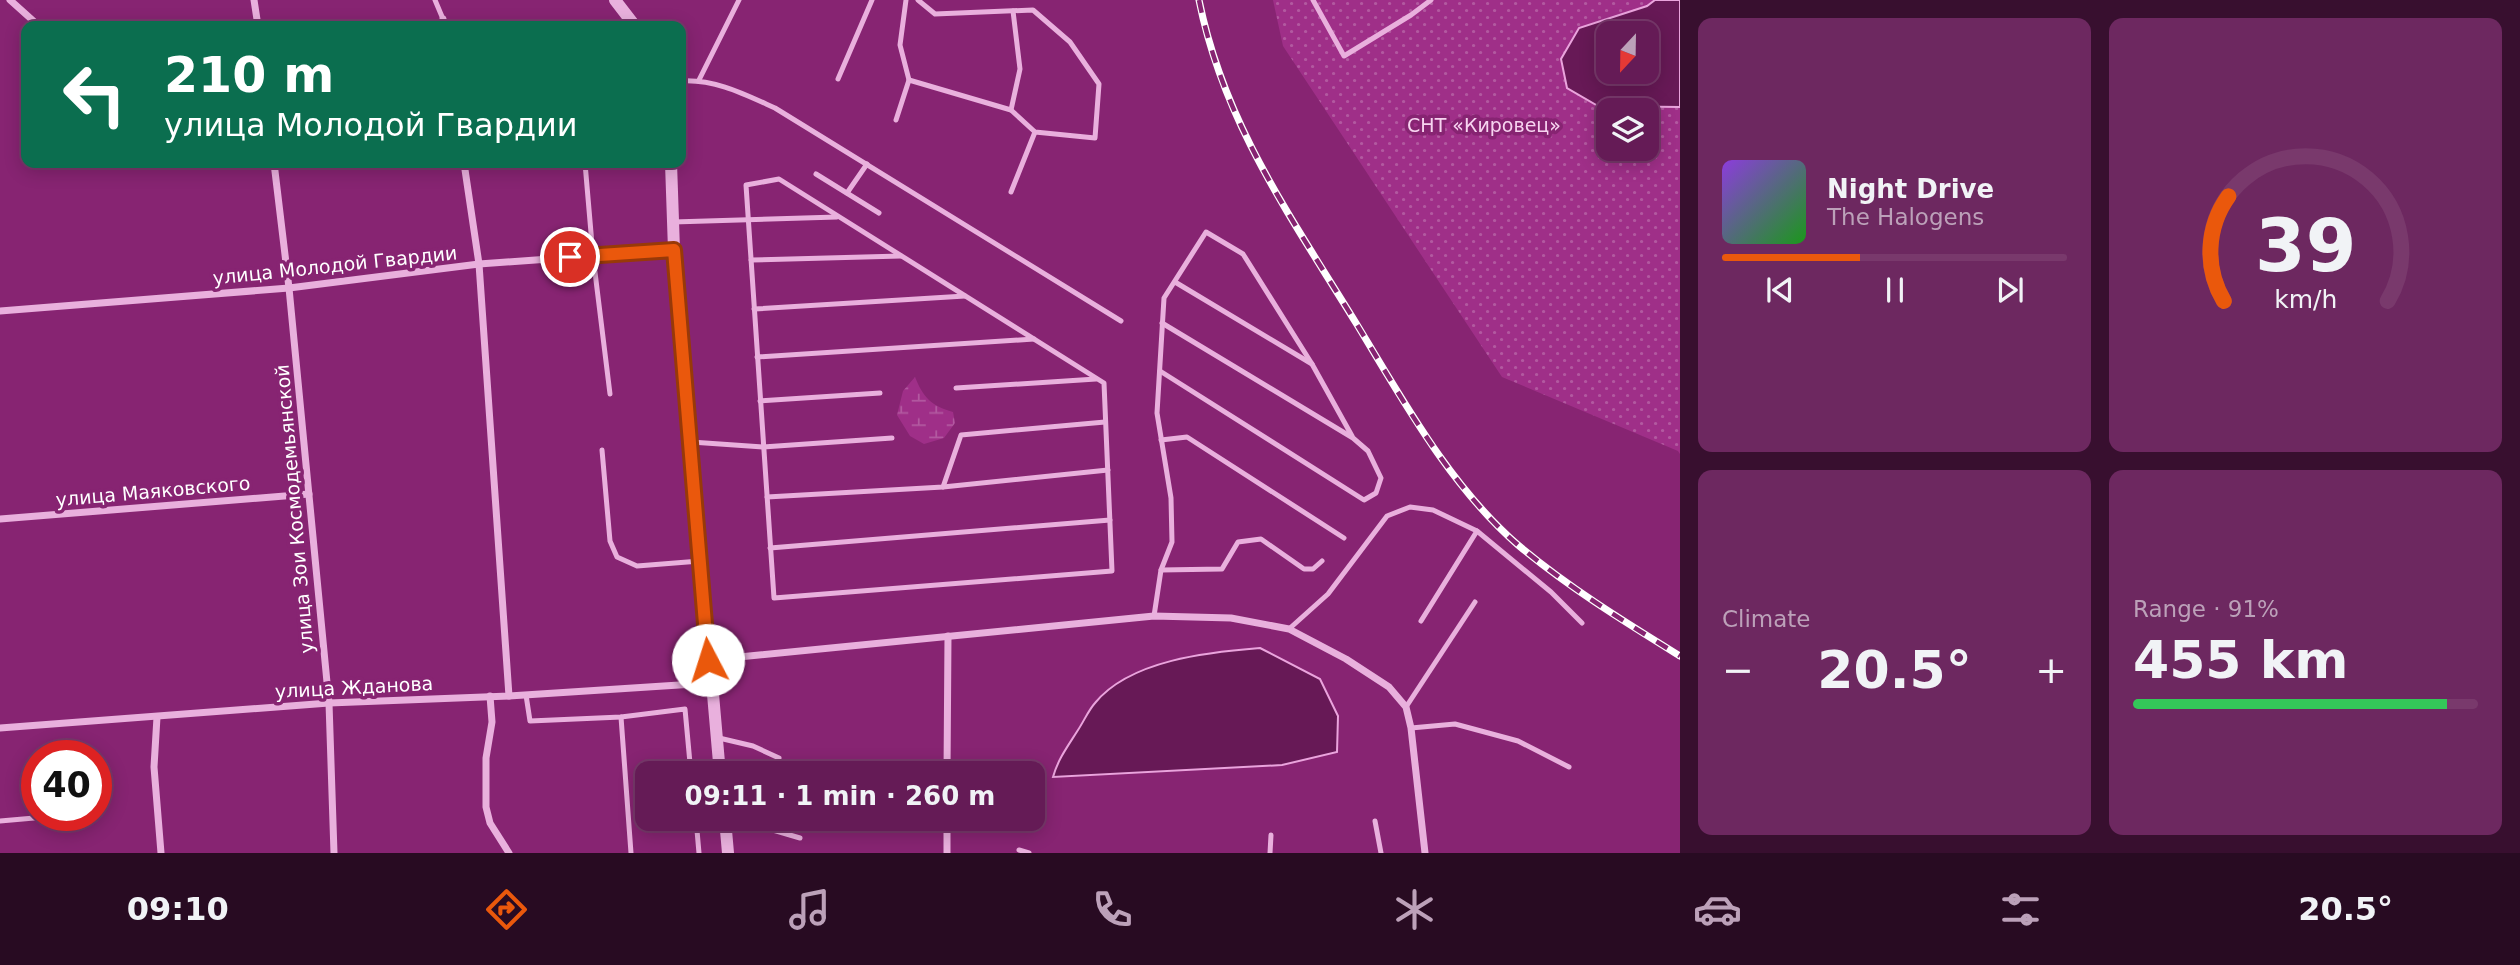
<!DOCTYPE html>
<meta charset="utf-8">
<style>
body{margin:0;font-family:"DejaVu Sans",sans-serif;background:#6d2860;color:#f1f3f6;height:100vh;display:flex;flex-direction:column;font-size:26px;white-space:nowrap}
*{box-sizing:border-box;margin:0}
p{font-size:23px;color:#bca1b9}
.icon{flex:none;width:38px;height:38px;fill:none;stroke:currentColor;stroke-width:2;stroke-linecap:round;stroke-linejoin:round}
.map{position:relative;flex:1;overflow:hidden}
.sheet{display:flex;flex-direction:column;gap:18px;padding:18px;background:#380f2f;width:840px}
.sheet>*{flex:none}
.top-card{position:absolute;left:21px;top:21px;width:665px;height:147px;border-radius:14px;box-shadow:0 4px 18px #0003,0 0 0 2px #79396c;background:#0b6e4f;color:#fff;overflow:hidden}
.needle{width:46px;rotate:202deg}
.controls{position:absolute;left:1596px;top:21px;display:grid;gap:14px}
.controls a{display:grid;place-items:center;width:63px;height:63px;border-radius:14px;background:#651b56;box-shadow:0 4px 18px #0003,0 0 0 2px #79396c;font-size:35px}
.speed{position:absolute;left:21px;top:740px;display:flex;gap:14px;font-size:35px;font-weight:700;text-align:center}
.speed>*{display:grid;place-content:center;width:91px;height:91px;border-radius:50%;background:#651b56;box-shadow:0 4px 18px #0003,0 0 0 2px #79396c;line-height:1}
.speed .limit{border:10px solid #d22;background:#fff;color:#111}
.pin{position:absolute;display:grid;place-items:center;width:60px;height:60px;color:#fff;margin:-30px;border:4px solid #fff;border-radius:50%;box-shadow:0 2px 7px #0007}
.me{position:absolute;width:77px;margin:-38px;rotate:355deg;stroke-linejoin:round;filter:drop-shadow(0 0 5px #0008)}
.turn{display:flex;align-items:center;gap:24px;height:147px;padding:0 28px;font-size:32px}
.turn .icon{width:91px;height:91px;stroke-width:2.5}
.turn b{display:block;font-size:49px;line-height:60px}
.big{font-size:52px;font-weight:600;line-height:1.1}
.sheet .tile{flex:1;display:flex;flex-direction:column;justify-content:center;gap:10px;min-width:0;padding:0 24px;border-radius:14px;background:#6d2860}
.sheet .dial{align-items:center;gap:0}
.dial svg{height:182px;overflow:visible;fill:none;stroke:#79396c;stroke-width:7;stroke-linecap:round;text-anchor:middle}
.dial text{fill:#f1f3f6;stroke:none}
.song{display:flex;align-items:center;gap:21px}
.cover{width:84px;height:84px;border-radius:10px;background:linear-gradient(135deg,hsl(270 70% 55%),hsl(120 70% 35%))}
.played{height:7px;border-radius:4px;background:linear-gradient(90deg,#ea580c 40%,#79396c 40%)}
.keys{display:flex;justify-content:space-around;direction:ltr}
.heat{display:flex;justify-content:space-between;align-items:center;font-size:38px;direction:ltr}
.charge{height:10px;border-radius:5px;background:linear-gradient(90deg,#34c759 91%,#79396c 0)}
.sheet .tiles{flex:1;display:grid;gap:18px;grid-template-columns:repeat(2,1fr)}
.trip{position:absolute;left:635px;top:761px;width:410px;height:70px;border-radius:14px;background:#651b56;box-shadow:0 4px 18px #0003,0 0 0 2px #79396c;font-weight:600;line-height:70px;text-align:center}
.menu{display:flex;height:112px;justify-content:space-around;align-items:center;background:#280b22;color:#bca1b9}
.menu .icon{width:49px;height:49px}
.menu .active{color:#ea580c}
.menu b{font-size:32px;color:#f1f3f6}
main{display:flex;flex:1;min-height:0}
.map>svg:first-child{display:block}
</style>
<main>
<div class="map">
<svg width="1680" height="853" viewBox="0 0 1680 853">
<defs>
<pattern id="green-dots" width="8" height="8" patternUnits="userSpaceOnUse" patternTransform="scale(1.75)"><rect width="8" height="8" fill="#9f2f88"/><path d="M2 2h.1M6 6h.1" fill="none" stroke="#b259a0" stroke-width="1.8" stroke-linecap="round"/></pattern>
<pattern id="wetland-marsh" width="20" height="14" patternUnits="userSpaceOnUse" patternTransform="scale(1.75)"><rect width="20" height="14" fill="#9f2f88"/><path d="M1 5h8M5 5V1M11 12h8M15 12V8" fill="none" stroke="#b259a0"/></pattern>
</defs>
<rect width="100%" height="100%" fill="#872472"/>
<!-- green -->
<path fill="url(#green-dots)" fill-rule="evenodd" d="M1273 0H1680V454L1678 451 1502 377 1283 46ZM1608 33H1647V72H1608ZM1608 110H1647V149H1608Z"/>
<!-- wetland -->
<path fill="url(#wetland-marsh)" d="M915 377C923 397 931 406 953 412L955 423 944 438 924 444 910 436 897 415 903 391Z"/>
<!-- water -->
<g fill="#671956" stroke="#eaa4dd" stroke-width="2" fill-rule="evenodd">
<path d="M1655 0H1680V107L1598 106 1567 88 1561 59 1579 28 1647 6ZM1608 33H1647V72H1608Z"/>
<path d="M1260 648 1320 679 1338 716 1337 752 1282 765 1053 777C1058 759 1068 746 1078 730 1084 721 1088 711 1095 703 1130 660 1209 652 1260 648Z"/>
</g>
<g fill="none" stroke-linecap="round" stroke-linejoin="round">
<!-- service -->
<g stroke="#e9b0dd" stroke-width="5">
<path d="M435 0 443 19"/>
<path d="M906 0 900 45 909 80"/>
<path d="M1313 0 1344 56 1411 15 1431 0"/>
<path d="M838 79 872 0"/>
<path d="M699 80 739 0"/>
<path d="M681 81C715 79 744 94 775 108L1121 321"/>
<path d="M1011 110 1020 69 1013 11"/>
<path d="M896 120 909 80 1011 110 1035 132 1095 138 1099 84 1070 42 1033 10 935 14 918 0"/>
<path d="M585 163 593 256 610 394"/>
<path d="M816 174 879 213"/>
<path d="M779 179 1104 383 1112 571 774 598 746 185Z"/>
<path d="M1011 192 1035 132"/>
<path d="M847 193 867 164"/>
<path d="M673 222 837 217"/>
<path d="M751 260 901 256"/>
<path d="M1175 282 1312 364 1352 436"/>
<path d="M754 309 965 296"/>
<path d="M757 357 1034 339"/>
<path d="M1160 371 1364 500 1376 493 1381 478 1368 451 1353 438 1162 323"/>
<path d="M956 388 1096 379"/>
<path d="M760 401 880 393"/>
<path d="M1161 440 1187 437 1344 538"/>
<path d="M691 442 763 447 892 438"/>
<path d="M602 450 610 541 617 557 637 566 700 561"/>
<path d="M943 487 961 435 1105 422"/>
<path d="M767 497 943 487 1108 470"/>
<path d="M770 548 1110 520"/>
<path d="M1161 570 1222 569 1238 542 1261 539 1304 569H1313L1322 561"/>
<path d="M1154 616 1161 570 1172 542 1171 498 1157 413 1164 298 1206 232 1243 254 1312 364"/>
<path d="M1421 621 1477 531"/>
<path d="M1289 629 1328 594 1387 516 1410 507 1433 510 1477 531 1551 592 1582 623"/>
<path d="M526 695 530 721 621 717 685 709 691 774"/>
<path d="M1406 707 1475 602"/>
<path d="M621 717 631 853"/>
<path d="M1411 728 1455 724 1518 741 1569 767"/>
<path d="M719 738 753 746 779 758"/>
<path d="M96 812 102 811"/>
<path d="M696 819 699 853"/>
<path d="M752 819 762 827 800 838"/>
<path d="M0 821 57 816"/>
<path d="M1375 821 1381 853"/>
<path d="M1019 850 1029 853"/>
<path d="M1270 853 1271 835"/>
</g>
<!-- minor -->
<g stroke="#e9b0dd" stroke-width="7">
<path d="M10 0 39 26"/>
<path d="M254 0 258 26"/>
<path d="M443 19 444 26"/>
<path d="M274 163 289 288 329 703 334 853"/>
<path d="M464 163 479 264 509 696"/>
<path d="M0 311 289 288 479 264 674 250"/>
<path d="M0 519 309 494"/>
<path d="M709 660 1154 616 1231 618 1289 629 1346 659 1389 687 1406 707 1411 728 1425 853"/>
<path d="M490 696 492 722 486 758V807L490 823 509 853"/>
<path d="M157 717 154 767 161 853"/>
<path d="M0 728 329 703 509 696 710 683"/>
<path d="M947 774 948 636"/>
<path d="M947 853V819"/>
</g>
<!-- tertiary -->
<g stroke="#e9b0dd" stroke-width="12">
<path d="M615 0 635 26"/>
<path d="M671 163 674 250 720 774"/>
<path d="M725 819 728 853"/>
</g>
<!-- rail casing -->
<g stroke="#fff" stroke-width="7">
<path id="rail" d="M1199 0C1224 124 1291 217 1356 323 1403 400 1449 485 1518 545 1568 587 1625 622 1680 656"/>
</g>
<!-- rail -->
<use href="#rail" stroke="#872472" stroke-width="4.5" stroke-dasharray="13" stroke-linecap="butt"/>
</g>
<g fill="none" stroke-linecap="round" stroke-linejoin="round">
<!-- route casing -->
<g stroke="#983908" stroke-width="18">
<path id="route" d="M570 257 674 250 708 660"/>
</g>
<!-- route -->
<use href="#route" stroke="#ea580c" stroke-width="12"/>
</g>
<g text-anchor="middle" stroke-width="7" stroke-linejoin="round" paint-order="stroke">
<!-- park labels -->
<g font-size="19" fill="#f7d4f0" stroke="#872472">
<text x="1484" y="132">СНТ «Кировец»</text>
</g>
<!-- street labels -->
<g font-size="19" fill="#fff" stroke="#872472">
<text transform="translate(335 265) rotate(-6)" y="7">улица Молодой Гвардии</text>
<text transform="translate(153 491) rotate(-5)" y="7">улица Маяковского</text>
<text transform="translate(294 509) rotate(-95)" y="7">улица Зои Космодемьянской</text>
<text transform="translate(354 687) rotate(-3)" y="7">улица Жданова</text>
</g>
</g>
</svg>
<div class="controls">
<a><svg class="needle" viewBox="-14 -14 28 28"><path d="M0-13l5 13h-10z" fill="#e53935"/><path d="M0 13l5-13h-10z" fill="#bca1b9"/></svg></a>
<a><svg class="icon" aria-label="layers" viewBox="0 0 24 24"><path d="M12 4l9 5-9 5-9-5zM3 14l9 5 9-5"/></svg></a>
</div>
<div class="speed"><div class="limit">40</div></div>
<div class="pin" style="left:570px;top:257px;background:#d93025"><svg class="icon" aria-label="arrive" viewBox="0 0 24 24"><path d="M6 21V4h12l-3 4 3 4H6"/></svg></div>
<svg class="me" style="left:708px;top:660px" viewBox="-20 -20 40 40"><circle r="19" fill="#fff"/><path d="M0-13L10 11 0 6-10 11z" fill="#ea580c"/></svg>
<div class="trip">09:11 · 1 min · 260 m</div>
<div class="top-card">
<div class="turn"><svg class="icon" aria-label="left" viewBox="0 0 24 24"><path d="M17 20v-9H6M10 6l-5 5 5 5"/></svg><div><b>210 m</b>улица Молодой Гвардии</div></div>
</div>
</div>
<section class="sheet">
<div class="tiles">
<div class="tile">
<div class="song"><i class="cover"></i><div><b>Night Drive</b><p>The Halogens</p></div></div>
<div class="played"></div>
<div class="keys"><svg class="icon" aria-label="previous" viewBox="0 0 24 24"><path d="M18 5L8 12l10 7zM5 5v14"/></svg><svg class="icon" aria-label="pause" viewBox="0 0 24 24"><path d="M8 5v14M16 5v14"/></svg><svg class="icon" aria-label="next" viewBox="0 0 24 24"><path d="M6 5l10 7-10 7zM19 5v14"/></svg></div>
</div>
<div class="tile dial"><svg viewBox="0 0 100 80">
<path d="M14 69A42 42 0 1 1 86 69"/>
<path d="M14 69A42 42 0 0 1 16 23" stroke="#ea580c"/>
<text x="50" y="56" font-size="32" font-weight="700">39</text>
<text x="50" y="72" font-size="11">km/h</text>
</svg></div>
<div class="tile"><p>Climate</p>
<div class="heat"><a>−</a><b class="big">20.5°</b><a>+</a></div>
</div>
<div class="tile"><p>Range · 91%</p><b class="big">455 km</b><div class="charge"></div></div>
</div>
</section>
</main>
<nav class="menu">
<b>09:10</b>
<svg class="icon active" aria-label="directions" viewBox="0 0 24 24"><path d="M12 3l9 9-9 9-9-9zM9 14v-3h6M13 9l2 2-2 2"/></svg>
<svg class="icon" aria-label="music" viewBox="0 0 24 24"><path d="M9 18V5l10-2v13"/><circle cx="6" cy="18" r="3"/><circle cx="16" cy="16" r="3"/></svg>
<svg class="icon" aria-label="phone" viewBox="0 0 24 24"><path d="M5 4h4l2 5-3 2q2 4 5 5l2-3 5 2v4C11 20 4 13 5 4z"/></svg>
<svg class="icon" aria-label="climate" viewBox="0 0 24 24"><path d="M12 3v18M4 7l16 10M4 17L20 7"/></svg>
<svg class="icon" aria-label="car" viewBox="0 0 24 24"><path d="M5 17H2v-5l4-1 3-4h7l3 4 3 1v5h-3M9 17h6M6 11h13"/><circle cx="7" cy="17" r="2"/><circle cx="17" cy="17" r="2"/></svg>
<svg class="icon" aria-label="filters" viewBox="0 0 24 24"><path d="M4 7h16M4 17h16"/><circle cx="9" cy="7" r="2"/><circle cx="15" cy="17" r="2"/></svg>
<b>20.5°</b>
</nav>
